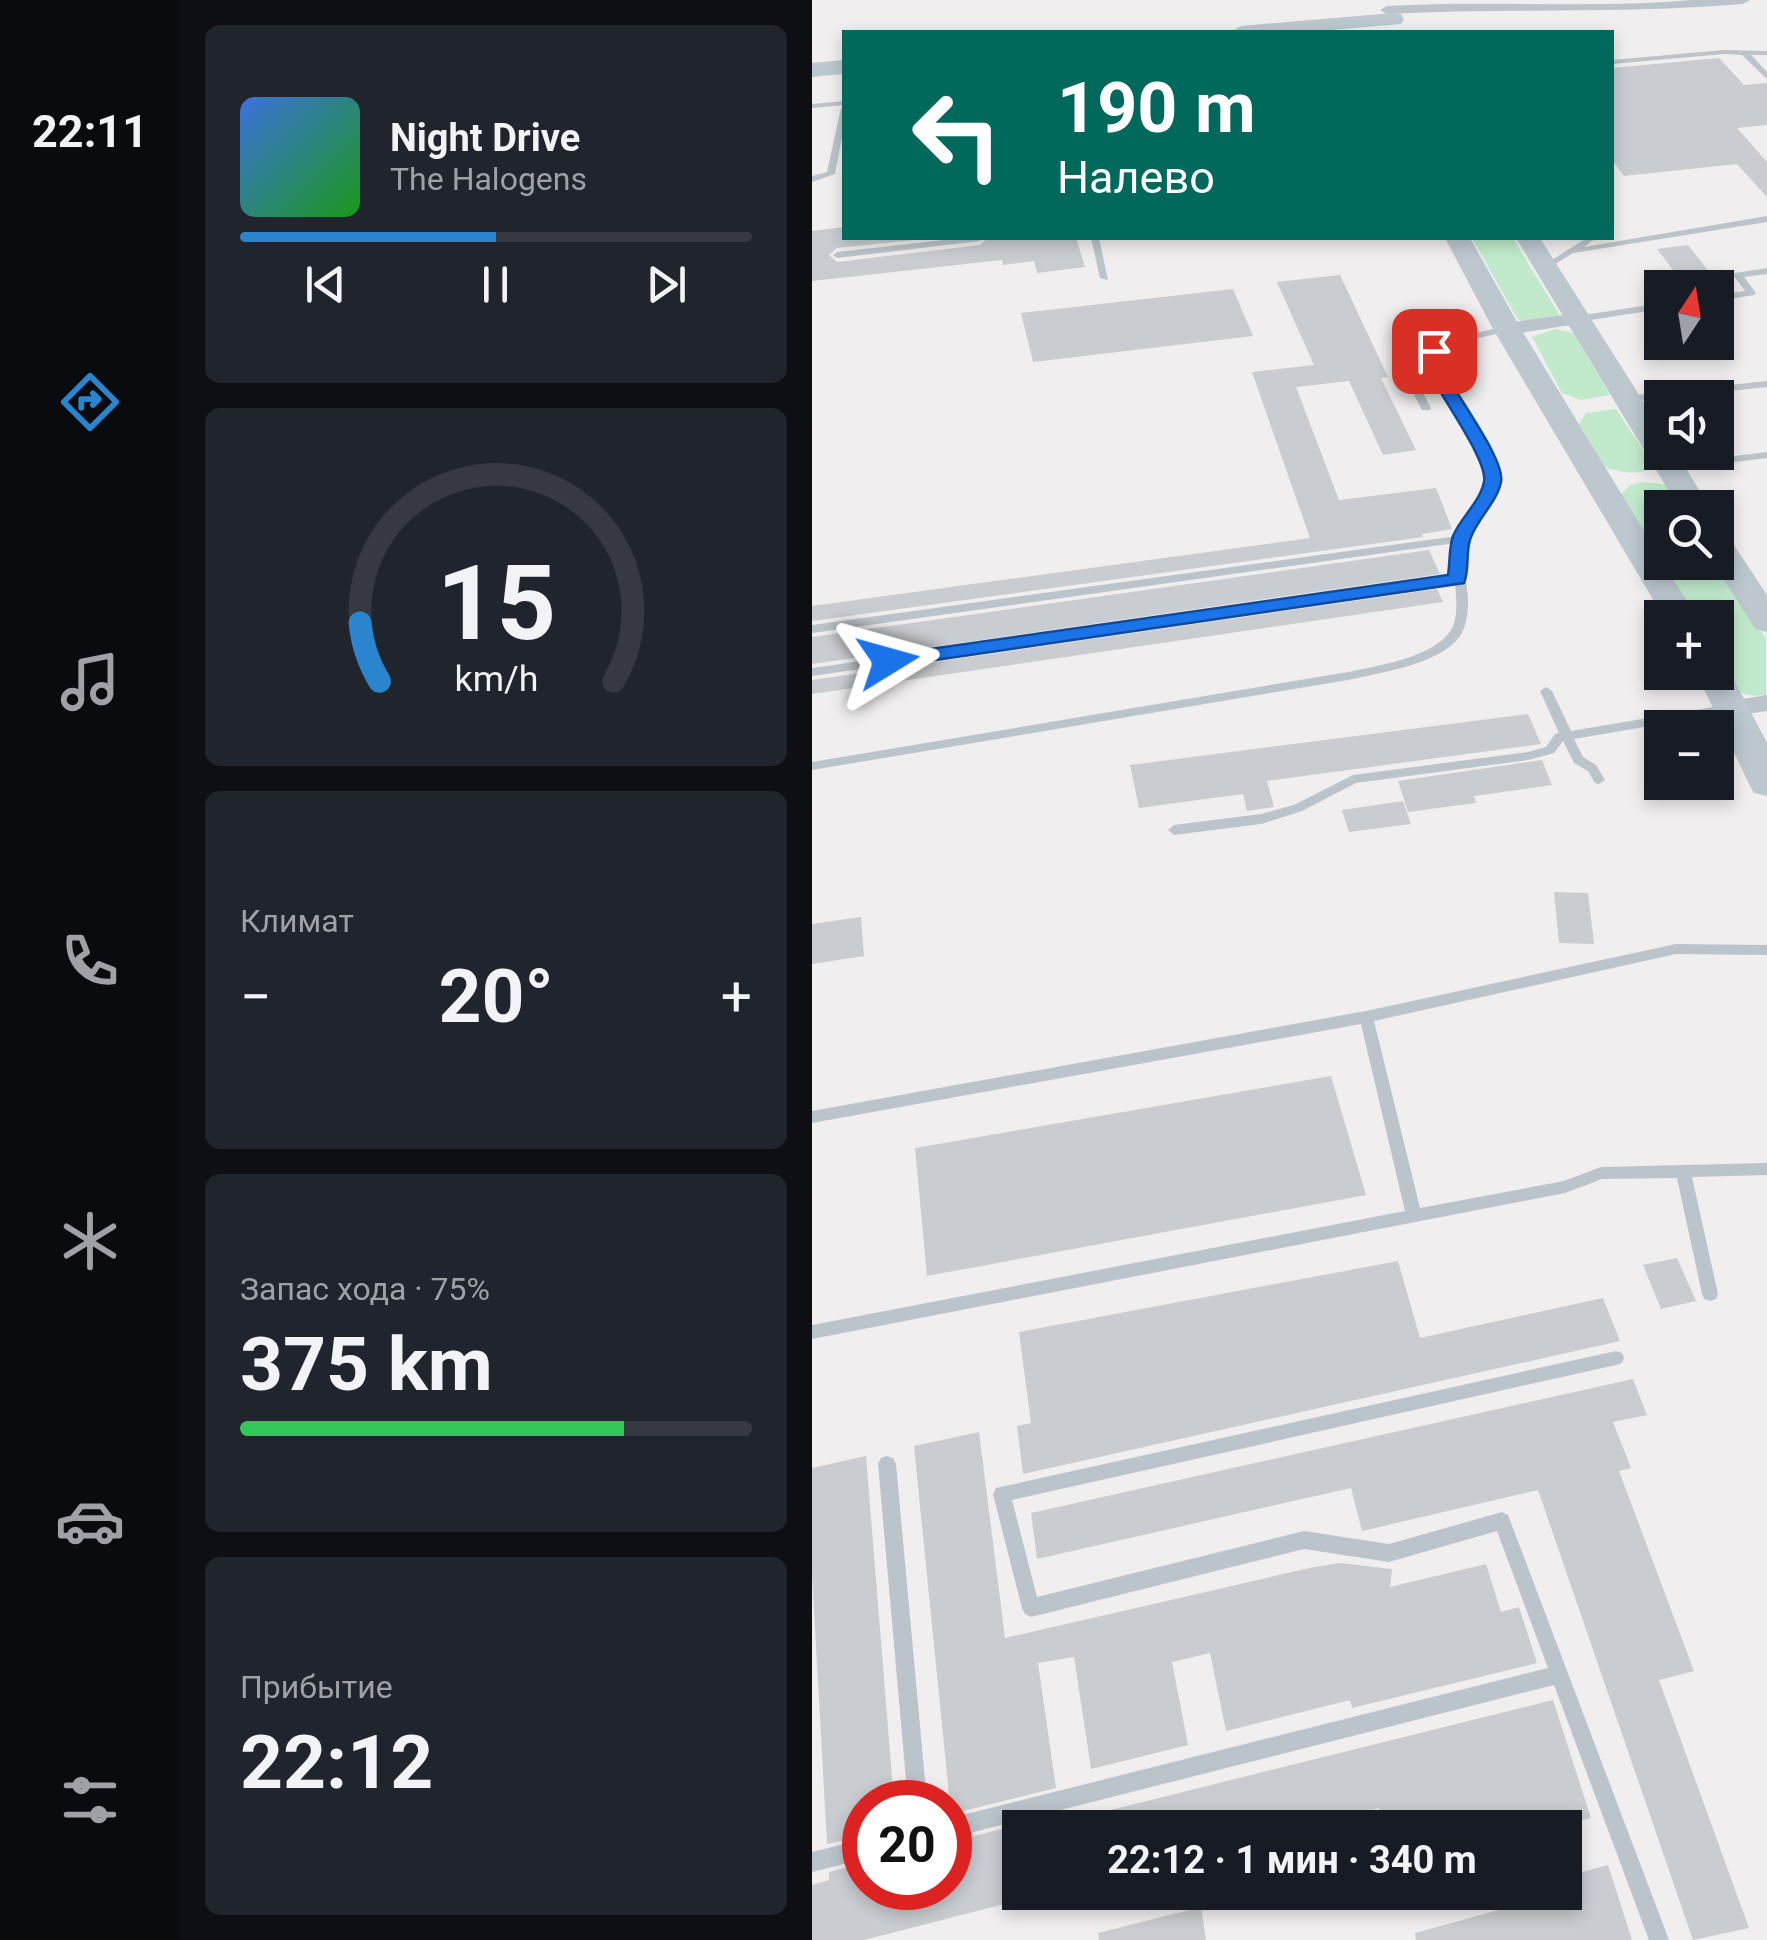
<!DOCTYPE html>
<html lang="ru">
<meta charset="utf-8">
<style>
body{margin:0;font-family:Roboto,sans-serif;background:#20242c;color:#f1f3f6;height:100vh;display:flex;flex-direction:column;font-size:38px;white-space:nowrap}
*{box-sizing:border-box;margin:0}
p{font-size:32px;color:#9ea1a6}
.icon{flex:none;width:55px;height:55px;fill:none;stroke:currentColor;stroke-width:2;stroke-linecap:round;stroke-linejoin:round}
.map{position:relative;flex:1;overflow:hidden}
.panel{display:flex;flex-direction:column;gap:25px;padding:25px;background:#0d0f14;width:632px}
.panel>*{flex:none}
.hud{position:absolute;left:30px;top:30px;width:772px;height:210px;border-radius:0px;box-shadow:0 5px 15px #0003;background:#00695c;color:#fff;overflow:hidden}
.needle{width:65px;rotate:12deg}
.fabs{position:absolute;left:832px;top:270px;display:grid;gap:20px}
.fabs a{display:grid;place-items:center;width:90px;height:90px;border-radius:0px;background:#171b24;box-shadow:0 5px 15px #0003;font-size:50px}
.speed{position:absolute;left:30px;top:1780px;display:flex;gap:20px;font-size:50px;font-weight:700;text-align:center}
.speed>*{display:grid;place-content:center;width:130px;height:130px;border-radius:50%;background:#171b24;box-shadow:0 5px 15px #0003;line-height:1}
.speed .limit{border:15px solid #d22;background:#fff;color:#111}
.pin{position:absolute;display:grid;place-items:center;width:85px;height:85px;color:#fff;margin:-42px;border-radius:20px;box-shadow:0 5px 15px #0006}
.me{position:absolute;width:110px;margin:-55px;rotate:82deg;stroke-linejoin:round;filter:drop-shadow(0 0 8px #0008)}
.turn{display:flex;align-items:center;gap:35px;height:210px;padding:0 50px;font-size:45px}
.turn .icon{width:130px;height:130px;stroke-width:2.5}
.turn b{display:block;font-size:70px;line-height:85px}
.big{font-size:75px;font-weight:700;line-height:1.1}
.panel .widget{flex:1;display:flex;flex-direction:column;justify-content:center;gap:15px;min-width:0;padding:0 35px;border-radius:15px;background:#20242c}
.panel .dial{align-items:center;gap:0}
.dial svg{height:260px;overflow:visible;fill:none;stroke:#363941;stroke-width:7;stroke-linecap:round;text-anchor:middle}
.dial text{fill:#f1f3f6;stroke:none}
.song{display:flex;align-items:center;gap:30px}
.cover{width:120px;height:120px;border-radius:15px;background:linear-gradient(135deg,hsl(220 70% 55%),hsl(120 70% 35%))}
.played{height:10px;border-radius:5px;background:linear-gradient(90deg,#2b84ce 50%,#363941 50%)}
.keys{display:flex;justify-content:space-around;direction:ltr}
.heat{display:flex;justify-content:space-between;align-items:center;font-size:55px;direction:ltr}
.charge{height:15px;border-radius:8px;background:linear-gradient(90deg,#34c759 75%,#363941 0)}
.trip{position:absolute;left:190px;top:1810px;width:580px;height:100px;border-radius:0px;background:#171b24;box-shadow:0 5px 15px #0003;font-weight:700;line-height:100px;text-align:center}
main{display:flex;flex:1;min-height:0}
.menu{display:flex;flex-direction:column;width:180px;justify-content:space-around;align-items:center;background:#090b0e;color:#9ea1a6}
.menu .icon{width:70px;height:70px}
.menu .current{color:#2b84ce}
.menu b{font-size:45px;color:#f1f3f6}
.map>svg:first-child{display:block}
</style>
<main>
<nav class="menu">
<b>22:11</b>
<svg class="icon current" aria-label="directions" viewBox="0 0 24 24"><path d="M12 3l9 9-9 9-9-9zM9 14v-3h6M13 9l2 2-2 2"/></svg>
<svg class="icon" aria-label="music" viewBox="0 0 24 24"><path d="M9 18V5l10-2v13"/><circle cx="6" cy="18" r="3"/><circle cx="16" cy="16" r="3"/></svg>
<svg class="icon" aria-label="phone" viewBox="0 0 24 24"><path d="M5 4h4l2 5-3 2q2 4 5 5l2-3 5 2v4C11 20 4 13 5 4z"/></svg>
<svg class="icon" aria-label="climate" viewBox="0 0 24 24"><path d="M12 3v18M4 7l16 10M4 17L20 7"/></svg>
<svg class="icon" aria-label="car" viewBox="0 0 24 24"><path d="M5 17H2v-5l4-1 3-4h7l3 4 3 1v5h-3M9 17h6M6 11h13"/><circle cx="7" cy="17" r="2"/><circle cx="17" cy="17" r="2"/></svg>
<svg class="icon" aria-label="filters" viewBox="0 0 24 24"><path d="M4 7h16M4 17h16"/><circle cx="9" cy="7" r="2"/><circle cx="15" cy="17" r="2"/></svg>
</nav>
<section class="panel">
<div class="widget">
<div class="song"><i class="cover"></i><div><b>Night Drive</b><p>The Halogens</p></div></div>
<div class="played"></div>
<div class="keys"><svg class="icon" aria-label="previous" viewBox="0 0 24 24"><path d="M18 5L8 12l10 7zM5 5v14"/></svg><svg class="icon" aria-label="pause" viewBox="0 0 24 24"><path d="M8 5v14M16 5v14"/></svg><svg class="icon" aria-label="next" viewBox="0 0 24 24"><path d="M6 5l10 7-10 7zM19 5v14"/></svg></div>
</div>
<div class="widget dial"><svg viewBox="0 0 100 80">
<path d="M14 69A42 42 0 1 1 86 69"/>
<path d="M14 69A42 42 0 0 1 8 51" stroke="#2b84ce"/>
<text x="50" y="56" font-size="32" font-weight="700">15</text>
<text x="50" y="72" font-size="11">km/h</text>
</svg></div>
<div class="widget"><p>Климат</p>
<div class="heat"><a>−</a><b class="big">20°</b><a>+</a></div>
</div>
<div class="widget"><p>Запас хода · 75%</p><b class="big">375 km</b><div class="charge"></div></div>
<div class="widget"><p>Прибытие</p><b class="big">22:12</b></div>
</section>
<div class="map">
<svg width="955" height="1940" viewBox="0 0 955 1940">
<rect width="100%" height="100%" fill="#f1eeef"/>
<!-- green -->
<g fill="#c1eacc">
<path d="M660 238H701L748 316 711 322 705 318Z"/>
<path d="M743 329 761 333 798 395 769 400 750 393 720 337Z"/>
<path d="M804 409 842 467C827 476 809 473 793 467L767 424 774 413Z"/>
<path d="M829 482 852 484 871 507 850 508V562L905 561 954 639V695C905 702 905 652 905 618L880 617 809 494 818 485Z"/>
</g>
<!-- building -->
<g fill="#c9ccd0">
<path d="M907 58 932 85 955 83V125L925 128 955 162V197L925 164 812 176 800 160V68Z"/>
<path d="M32 227V238H121L25 248 17 255 25 262 168 245 175 238H264L273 267 225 273 222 261 191 265 190 260 0 281V231Z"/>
<path d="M876 245 905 282 873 286 845 249Z"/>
<path d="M528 275 576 377 569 378 604 450 571 455 537 381 484 387 527 500 624 488 640 529 610 534 611 537 0 621V606L498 538 440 372 502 365 465 282Z"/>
<path d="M421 289 441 336 221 362 209 313Z"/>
<path d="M617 550 628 574 0 664V637Z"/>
<path d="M625 589 631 602 0 694V680Z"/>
<path d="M716 714 729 744 455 781 462 807 435 811 431 794 327 808 318 765Z"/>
<path d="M730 760 740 785 662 796 664 803 596 812 586 781Z"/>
<path d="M591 801 599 824 537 832 530 810Z"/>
<path d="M742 892 776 893 782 944 747 943Z"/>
<path d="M49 917 52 956 0 964V924Z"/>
<path d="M519 1076 554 1195 115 1276 103 1148Z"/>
<path d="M865 1258 884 1301 849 1309 831 1265Z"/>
<path d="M586 1261 608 1338 791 1298 808 1341 211 1474 205 1426 219 1423 207 1332Z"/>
<path d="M821 1379 835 1415 801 1422 819 1468 807 1471 882 1671 847 1680 937 1928 881 1940 726 1490 550 1531 539 1488 225 1559 219 1513Z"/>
<path d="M167 1432 193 1638 502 1567 528 1563 580 1569 578 1587 674 1564 689 1612 707 1607 725 1663 540 1708 538 1700 414 1731 398 1653 360 1662 376 1745 279 1769 262 1657 226 1663 244 1788 139 1814 102 1446Z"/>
<path d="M54 1456 82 1802H52V1836L15 1844 0 1574V1468Z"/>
<path d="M741 1700 779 1818 743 1828H572L567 1808 492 1828H259L258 1820Z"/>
<path d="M248 1814 249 1828H208V1900L52 1940H0V1885L17 1880V1872L52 1863V1888H138V1850L142 1849V1841Z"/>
<path d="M796 1865 820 1940H604L603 1933 752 1892V1877Z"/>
<path d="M389 1907 394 1940H287L286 1933Z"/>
</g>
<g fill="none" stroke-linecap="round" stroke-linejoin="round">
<!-- lane -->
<g fill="#bbc4ca" fill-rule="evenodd">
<path d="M912 50 955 51V55H939L955 72V79L930 55 912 54 800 64V60Z"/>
<path d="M32 101V105L0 108V104Z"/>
<path d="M29 108H32V127L23 174 0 182V176L15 172Z"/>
<path d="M955 216V222L761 253 737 268 730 266 775 238H784L772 247Z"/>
<path d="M150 238H172L168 241 25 258 21 255 25 252Z"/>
<path d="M279 238H287L296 280 288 278Z"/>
<path d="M955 268V274L932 277 944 293 942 295 905 301V295L933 291 921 275 923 273Z"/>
<path d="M850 303V309L765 322 760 319 765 316Z"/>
<path d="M695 326 698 327V331L638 344 623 359C634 384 648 409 664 432 671 442 682 451 686 463 695 492 663 514 655 539 649 558 655 580 656 600 656 612 655 625 648 636 629 664 567 673 536 680L0 770V762L536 672C565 666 632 656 642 623 646 610 644 596 643 583L0 676V668L642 576 643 543 0 633V625L645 536 673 489 677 469 671 455 653 431 631 396 615 361 608 362 599 371 619 408 618 410H610L589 370 602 358 615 356 632 340Z"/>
<path d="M955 381V387L815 402 810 399 815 396Z"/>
<path d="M955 452V458L858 470 853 467 858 464Z"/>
<path d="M734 687 740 691 759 731 919 704 925 708 919 712 762 739 771 757 784 765 793 780 787 784 783 783 776 771 762 763 751 741 742 753 716 760 544 783 490 811 449 824 362 835 356 830 362 825 449 814 482 805 541 775 716 752 734 747 743 734 747 733 728 691Z"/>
<path d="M864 944 955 945V955L864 954 562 1021 608 1208 752 1181 789 1167 955 1163V1175L880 1177 906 1294 904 1299 898 1301 892 1299 890 1294 865 1178 790 1179 753 1193 0 1339V1325L593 1211 549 1024 0 1123V1111L554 1011Z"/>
<path d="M804 1351 810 1353 812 1358 810 1363 804 1365 200 1500 225 1597 492 1531 577 1544 690 1512 696 1515 857 1940H837L742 1685 138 1838V1818L736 1668 685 1531 577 1562 492 1549 219 1617 213 1614 210 1608 181 1494 184 1488Z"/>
<path d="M75 1456 81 1458 84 1464 115 1802H96L66 1464 69 1458Z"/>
<path d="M52 1839V1859L0 1872V1852Z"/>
</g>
<!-- street -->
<g fill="#bbc4ca" fill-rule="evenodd">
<path d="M880 0H938L931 4C812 14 694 8 575 14L568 10 575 6C677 0 779 9 880 0Z"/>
<path d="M765 313 774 319 772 323 695 335 686 329 695 323Z"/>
<path d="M955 695V711L921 716 909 708 913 702Z"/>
</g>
<!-- secondary -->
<g fill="#bcc7ce" fill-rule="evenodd">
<path d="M581 13 589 14 592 19 589 24 498 32H418L429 26Z"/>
<path d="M32 60V74L0 77V63Z"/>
<path d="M633 238H658L709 329 885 618H852L681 329Z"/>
<path d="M704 238H728L850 431V452H864L898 508H867Z"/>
<path d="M905 533 916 536 955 595V632L943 629 901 562H905Z"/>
<path d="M905 662 913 664 918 672 955 743V796L942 793 937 784 884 672H905Z"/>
</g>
</g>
<!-- route -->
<path fill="#1a73e8" stroke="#114b97" stroke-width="2.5" d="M616 348 630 351 626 358C638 389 694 458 689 482 685 502 666 518 659 537 653 551 658 569 652 583L76 667 66 661 76 655 636 575C638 563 637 547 641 536 649 517 668 502 672 482 677 459 621 388 611 358Z"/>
</svg>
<div class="fabs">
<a><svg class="needle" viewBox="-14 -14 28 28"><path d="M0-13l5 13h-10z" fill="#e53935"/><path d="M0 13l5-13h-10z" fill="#9ea1a6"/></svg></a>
<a><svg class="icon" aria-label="sound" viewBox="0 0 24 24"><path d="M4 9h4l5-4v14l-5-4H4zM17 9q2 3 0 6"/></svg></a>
<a><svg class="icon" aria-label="search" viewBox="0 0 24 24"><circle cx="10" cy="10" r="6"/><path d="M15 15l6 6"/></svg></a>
<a>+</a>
<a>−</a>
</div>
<div class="speed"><div class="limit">20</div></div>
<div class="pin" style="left:622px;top:351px;background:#d93025"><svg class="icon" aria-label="arrive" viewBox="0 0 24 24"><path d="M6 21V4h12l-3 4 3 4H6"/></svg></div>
<svg class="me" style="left:76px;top:661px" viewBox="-20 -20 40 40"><path d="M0-17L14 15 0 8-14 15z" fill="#1a73e8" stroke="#fff" stroke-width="4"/></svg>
<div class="trip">22:12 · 1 мин · 340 m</div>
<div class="hud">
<div class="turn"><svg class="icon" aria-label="left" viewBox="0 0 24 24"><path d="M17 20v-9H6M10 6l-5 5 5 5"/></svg><div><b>190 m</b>Налево</div></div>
</div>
</div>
</main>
